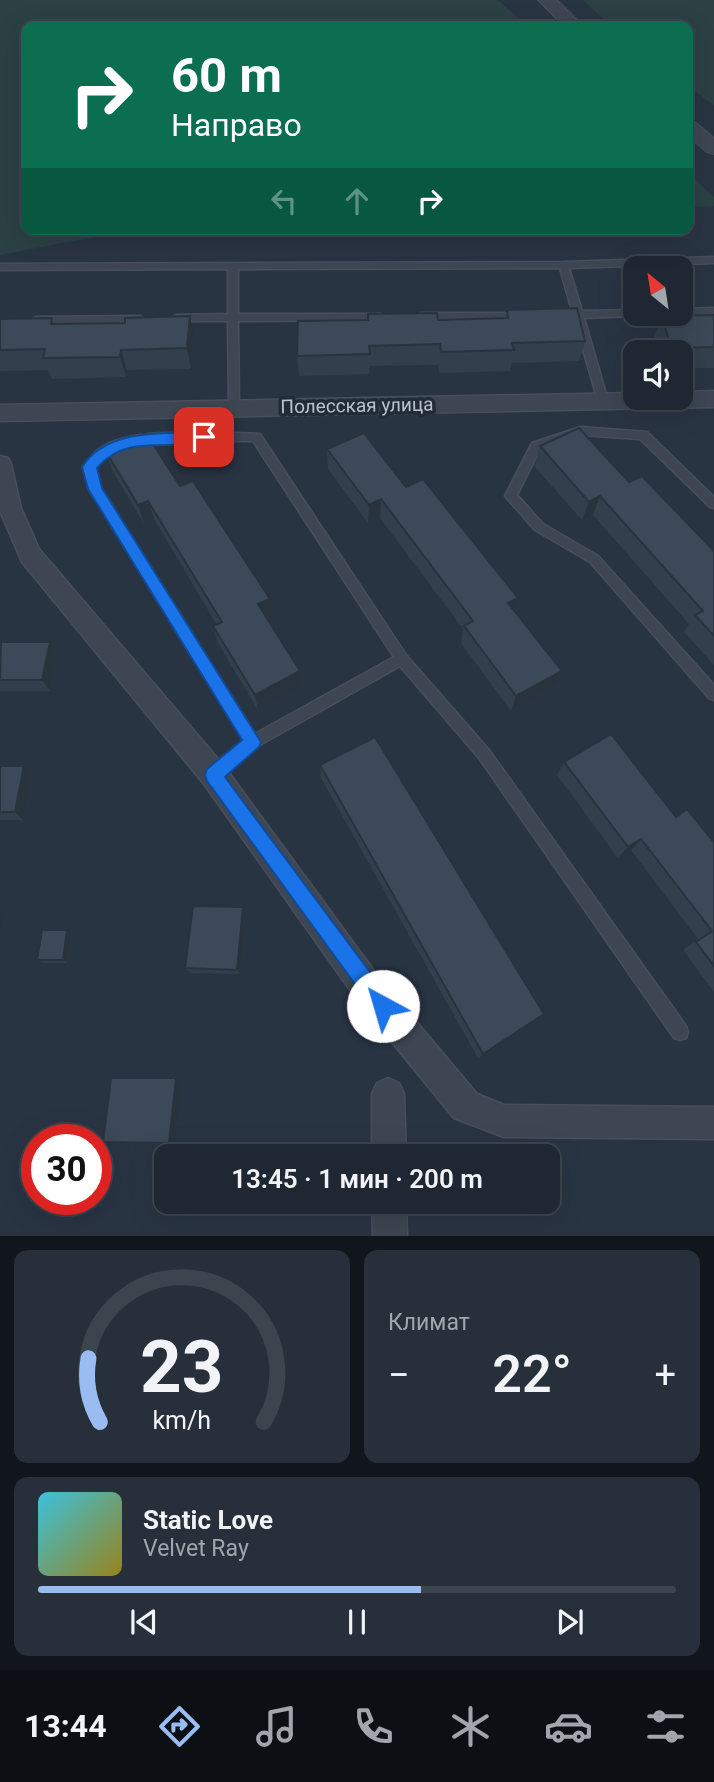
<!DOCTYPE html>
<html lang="ru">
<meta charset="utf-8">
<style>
body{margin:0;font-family:Roboto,sans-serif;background:#272f3a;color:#f1f3f6;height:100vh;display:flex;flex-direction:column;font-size:26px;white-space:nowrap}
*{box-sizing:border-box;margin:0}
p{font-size:23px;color:#a1a5ac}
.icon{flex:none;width:38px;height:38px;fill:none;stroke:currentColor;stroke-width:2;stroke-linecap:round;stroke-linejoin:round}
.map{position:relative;height:1236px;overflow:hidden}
.drawer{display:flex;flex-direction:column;gap:14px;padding:14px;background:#11151c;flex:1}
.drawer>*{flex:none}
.banner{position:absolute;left:21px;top:21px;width:672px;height:214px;border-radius:14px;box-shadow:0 7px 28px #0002,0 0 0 2px #3c444d;background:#0b6e4f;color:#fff;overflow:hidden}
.needle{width:46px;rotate:330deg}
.controls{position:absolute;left:623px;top:256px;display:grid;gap:14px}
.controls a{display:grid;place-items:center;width:70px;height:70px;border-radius:14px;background:#1f2732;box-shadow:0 7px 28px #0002,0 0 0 2px #3c444d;font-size:35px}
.speed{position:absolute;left:21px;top:1124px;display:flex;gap:14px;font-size:35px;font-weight:700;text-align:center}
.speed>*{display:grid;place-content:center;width:91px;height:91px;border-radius:50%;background:#1f2732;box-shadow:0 7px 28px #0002,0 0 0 2px #3c444d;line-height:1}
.speed .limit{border:10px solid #d22;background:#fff;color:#111}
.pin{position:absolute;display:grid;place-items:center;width:60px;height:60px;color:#fff;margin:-30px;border-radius:14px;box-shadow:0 4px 10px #0006}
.me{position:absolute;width:77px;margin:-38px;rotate:321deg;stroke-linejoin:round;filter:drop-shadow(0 0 5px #0008)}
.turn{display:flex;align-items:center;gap:24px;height:147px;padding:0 35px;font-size:32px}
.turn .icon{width:91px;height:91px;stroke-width:2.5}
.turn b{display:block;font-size:49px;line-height:60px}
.lanes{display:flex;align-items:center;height:66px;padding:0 35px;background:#0003;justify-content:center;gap:35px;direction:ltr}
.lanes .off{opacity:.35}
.big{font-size:52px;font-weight:600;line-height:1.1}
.drawer .widget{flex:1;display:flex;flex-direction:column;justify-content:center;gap:10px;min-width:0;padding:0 24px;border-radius:14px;background:#272f3a}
.drawer .dial{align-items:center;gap:0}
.dial svg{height:182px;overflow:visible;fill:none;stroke:#3c444d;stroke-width:7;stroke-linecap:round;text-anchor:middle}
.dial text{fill:#f1f3f6;stroke:none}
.song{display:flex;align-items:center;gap:21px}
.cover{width:84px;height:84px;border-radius:10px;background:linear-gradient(135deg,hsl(190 70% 55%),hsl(50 70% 35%))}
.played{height:7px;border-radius:4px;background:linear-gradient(90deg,#99bdf3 60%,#3c444d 60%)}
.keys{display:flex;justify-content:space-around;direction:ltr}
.heat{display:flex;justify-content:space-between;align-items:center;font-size:38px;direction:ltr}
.drawer .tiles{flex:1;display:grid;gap:14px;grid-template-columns:1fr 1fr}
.widget:last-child{grid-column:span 2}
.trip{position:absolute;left:154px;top:1144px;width:406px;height:70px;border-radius:14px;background:#1f2732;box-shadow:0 7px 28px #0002,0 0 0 2px #3c444d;font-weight:600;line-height:70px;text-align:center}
.dock{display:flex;height:112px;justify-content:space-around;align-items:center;background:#0c1014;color:#a1a5ac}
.dock .icon{width:49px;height:49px}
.dock .active{color:#99bdf3}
.dock b{font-size:32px;color:#f1f3f6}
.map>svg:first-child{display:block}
</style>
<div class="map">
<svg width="714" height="1236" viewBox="0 0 714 1236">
<rect width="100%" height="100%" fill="#293443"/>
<!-- green -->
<g fill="#2b4144">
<path d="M0 0H498L527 26H26V229H136L0 255Z"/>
<path d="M583 0H714V105L688 86V26H611Z"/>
<path d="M688 173 714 197V206L688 207Z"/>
</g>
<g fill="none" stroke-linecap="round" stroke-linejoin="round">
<!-- service casing -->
<g stroke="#474f5c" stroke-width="3">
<g id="service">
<path d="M714 257V263L569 268 582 311 635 310V313H643L638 316 584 318 608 401 603 405 598 401 574 318H565L560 315 562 313 572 311 560 268 238 269V314H382L387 317 382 320 238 321 239 407 234 411 229 407 228 321H176L171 318 176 315 228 314V269L0 270V264L564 262Z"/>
<path d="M714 308V314L681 315 677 313H681V309Z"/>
<path d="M421 313H522L527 316 522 319H421L416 316Z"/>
<path d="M140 316 145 319 140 322 36 323 31 320 36 317Z"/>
<path d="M581 427 647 432 714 497V508L710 507 640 439 581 435 540 449 517 495 543 524 598 556 714 685V700L709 698 590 562 535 530 505 496 532 443Z"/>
<path d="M200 432 260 434 406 655 489 750 686 1026 688 1032 686 1038 680 1040 674 1038 479 758 400 666 258 746 219 780 214 781 209 780 207 775 209 770 245 741 91 492 84 467C88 461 92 454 98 450 122 431 171 433 200 432ZM178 441H253L394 657 255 734 100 488 96 468C115 442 148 442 178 441Z"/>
</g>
</g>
<!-- minor casing -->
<g stroke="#474f5c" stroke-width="3">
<g id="minor">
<path d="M714 391V407L0 421V405L635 393V397H681V392Z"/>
<path d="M0 456 8 458 11 464 21 508 39 549 224 766 377 975 477 1094 504 1105 714 1107V1139L504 1137 454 1118 355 997 204 784 22 562 0 511Z"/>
<path d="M388 1078 399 1083 404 1094 406 1157H372V1094L377 1083Z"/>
<path d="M372 1202H406L407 1236H373Z"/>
</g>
</g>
<!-- tertiary casing -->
<g stroke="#474f5c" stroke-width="2">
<g id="tertiary">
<path d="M538 0H557L583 26H564Z"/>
<path d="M688 120 695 122 714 138V154L707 152 688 136Z"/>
</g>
</g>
<!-- service -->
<use href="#service" fill="#3d4652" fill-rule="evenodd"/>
<!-- minor -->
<use href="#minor" fill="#3d4652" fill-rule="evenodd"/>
<!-- tertiary -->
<use href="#tertiary" fill="#3d4652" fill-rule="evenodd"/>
</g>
<!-- wall -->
<g fill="#333f4c">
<path d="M507 310 585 341 579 361 511 363 510 371 439 373 438 365 370 366 369 374 299 376 297 356 367 320 368 314 438 320 505 318Z"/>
<path d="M714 315V368H681V352H659L654 337 662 316Z"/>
<path d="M0 319 194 337 191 369 127 370 126 377 52 379 48 370 0 371Z"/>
<path d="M540 446 629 482 714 551V665L684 632 689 624 593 515 582 520 534 466Z"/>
<path d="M327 449 406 487 518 598 514 611 555 686 511 711 461 643 463 629 380 518 368 523 328 469Z"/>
<path d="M105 450 180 486 273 616 267 618 302 687 258 710 218 643 213 626 217 625 154 519 144 524 112 470Z"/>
<path d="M50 642 57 653 50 691H0V644Z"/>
<path d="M564 762 676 817 714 842V992L683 950 698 939 631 850 618 858 557 775Z"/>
<path d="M320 765 544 1014 478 1058 321 778Z"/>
<path d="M0 766 32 776 23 820H0Z"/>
<path d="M246 913 241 974 190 973 185 968Z"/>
<path d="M67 930 71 933 67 963H42L37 960Z"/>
</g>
<!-- shaded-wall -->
<g fill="#29333e">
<path d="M190 316 194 337 191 369 187 348Z"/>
<path d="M121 350 127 370 126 377 120 357Z"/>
<path d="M600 496 593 515 582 520 589 502Z"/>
<path d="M381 499 380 518 368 523 369 505Z"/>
<path d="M148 501 154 519 144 524 138 505Z"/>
<path d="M518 598 513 615 508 603Z"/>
<path d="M270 599 273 616 261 621 258 604Z"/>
<path d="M50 642 57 653 50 691 42 680Z"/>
<path d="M300 671 302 687 258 710 255 695Z"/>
<path d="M562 671 555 686 511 711 516 696Z"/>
<path d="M24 766 32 776 23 820 15 812Z"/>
<path d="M641 839 631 850 618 858 628 847Z"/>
<path d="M243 907 246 913 241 974 237 970Z"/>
<path d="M0 915 3 918 0 933Z"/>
<path d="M67 930 71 933 67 963 63 960Z"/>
<path d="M176 1078 181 1080 175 1143H169Z"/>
</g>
<!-- building -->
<g fill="#3b4958" stroke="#29333e" stroke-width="2">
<path d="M577 308 585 341 512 343 514 350 441 352 440 344 369 346 370 354 297 356 298 321 368 320V314L437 313 438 320 508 318 507 310Z"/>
<path d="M714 315V347L671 348 662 316Z"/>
<path d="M190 316 187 348 121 350 120 357 43 358 45 349 0 350V319L52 318 51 324 125 323V318Z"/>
<path d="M579 428 629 482 642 476 714 551V636L695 615 703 611 600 496 589 502 540 446Z"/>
<path d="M146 433 180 486 193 481 270 599 258 604 300 671 255 695 213 626 222 622 148 501 138 505 105 450Z"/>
<path d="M364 433 406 487 423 479 518 598 508 603 562 671 516 696 464 626 473 621 381 499 369 505 327 449Z"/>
<path d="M1 642H50L42 680H0Z"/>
<path d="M611 734 676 817 687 809 714 842V966L696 942 712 931 641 839 628 847 564 762Z"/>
<path d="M375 737 544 1014 483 1054 320 765Z"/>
<path d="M0 766H24L15 812H0Z"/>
<path d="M193 906 243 907 237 970 185 968Z"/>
<path d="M42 930H67L63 960H37Z"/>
<path d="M111 1078H176L169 1143 103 1142Z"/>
</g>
<!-- route -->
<path fill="#1a73e8" stroke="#114b97" stroke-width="2" d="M204 432 209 433V441C169 452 128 432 97 468L102 488 261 742 259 747 225 777 390 999 393 1006 390 1013 383 1016 376 1013 207 781 205 775 207 769 242 740 88 489 82 467C106 428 164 434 204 432Z"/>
<g text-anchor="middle" stroke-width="7" stroke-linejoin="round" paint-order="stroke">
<!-- street labels -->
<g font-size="19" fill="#bbc2cc" stroke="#222b38">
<text transform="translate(357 405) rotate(-1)" y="7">Полесская улица</text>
</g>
</g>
</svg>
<div class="controls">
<a><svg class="needle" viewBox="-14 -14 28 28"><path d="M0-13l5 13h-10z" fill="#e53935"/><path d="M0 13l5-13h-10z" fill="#a1a5ac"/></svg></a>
<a><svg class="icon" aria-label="sound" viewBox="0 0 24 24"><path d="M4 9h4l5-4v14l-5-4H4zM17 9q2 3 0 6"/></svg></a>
</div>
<div class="speed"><div class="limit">30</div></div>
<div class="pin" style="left:204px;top:437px;background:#d93025"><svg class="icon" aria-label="arrive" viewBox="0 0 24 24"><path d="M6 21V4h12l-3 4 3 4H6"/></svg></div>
<svg class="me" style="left:383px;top:1006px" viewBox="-20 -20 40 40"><circle r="19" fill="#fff"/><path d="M0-13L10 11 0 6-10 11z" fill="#1a73e8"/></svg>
<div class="trip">13:45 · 1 мин · 200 m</div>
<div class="banner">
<div class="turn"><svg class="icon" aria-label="right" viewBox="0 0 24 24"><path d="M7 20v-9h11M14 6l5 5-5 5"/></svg><div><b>60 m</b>Направо</div></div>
<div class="lanes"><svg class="icon off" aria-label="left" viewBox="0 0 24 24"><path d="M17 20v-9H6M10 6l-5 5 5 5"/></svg><svg class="icon off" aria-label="ahead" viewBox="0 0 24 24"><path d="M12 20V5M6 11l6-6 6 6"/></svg><svg class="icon" aria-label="right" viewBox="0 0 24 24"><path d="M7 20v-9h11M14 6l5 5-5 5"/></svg></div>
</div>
</div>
<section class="drawer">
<div class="tiles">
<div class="widget dial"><svg viewBox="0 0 100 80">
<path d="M14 69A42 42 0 1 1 86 69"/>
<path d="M14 69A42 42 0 0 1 9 41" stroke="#99bdf3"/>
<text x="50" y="56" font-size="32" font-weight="700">23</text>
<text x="50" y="72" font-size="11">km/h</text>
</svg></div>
<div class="widget"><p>Климат</p>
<div class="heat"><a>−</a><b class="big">22°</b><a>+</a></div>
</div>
<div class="widget">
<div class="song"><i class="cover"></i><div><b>Static Love</b><p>Velvet Ray</p></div></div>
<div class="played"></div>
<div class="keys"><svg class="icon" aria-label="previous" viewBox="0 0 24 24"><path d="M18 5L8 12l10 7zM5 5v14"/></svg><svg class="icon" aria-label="pause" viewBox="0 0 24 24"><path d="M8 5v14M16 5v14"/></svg><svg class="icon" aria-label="next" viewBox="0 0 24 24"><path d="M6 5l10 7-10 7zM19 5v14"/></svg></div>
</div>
</div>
</section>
<nav class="dock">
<b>13:44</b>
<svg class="icon active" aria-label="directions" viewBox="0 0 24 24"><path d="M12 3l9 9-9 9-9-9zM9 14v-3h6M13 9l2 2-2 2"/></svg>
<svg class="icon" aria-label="music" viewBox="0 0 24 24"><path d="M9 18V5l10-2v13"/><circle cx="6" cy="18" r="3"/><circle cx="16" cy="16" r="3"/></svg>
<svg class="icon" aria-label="phone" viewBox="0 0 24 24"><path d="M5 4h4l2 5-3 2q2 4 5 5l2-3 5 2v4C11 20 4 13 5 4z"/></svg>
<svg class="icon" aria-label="climate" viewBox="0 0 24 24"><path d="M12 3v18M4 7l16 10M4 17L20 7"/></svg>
<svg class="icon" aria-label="car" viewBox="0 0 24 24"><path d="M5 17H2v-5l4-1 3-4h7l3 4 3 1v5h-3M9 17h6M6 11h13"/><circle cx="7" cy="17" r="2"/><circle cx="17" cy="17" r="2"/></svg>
<svg class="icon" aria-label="filters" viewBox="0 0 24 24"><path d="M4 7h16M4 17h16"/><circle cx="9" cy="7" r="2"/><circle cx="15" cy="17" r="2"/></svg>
</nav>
